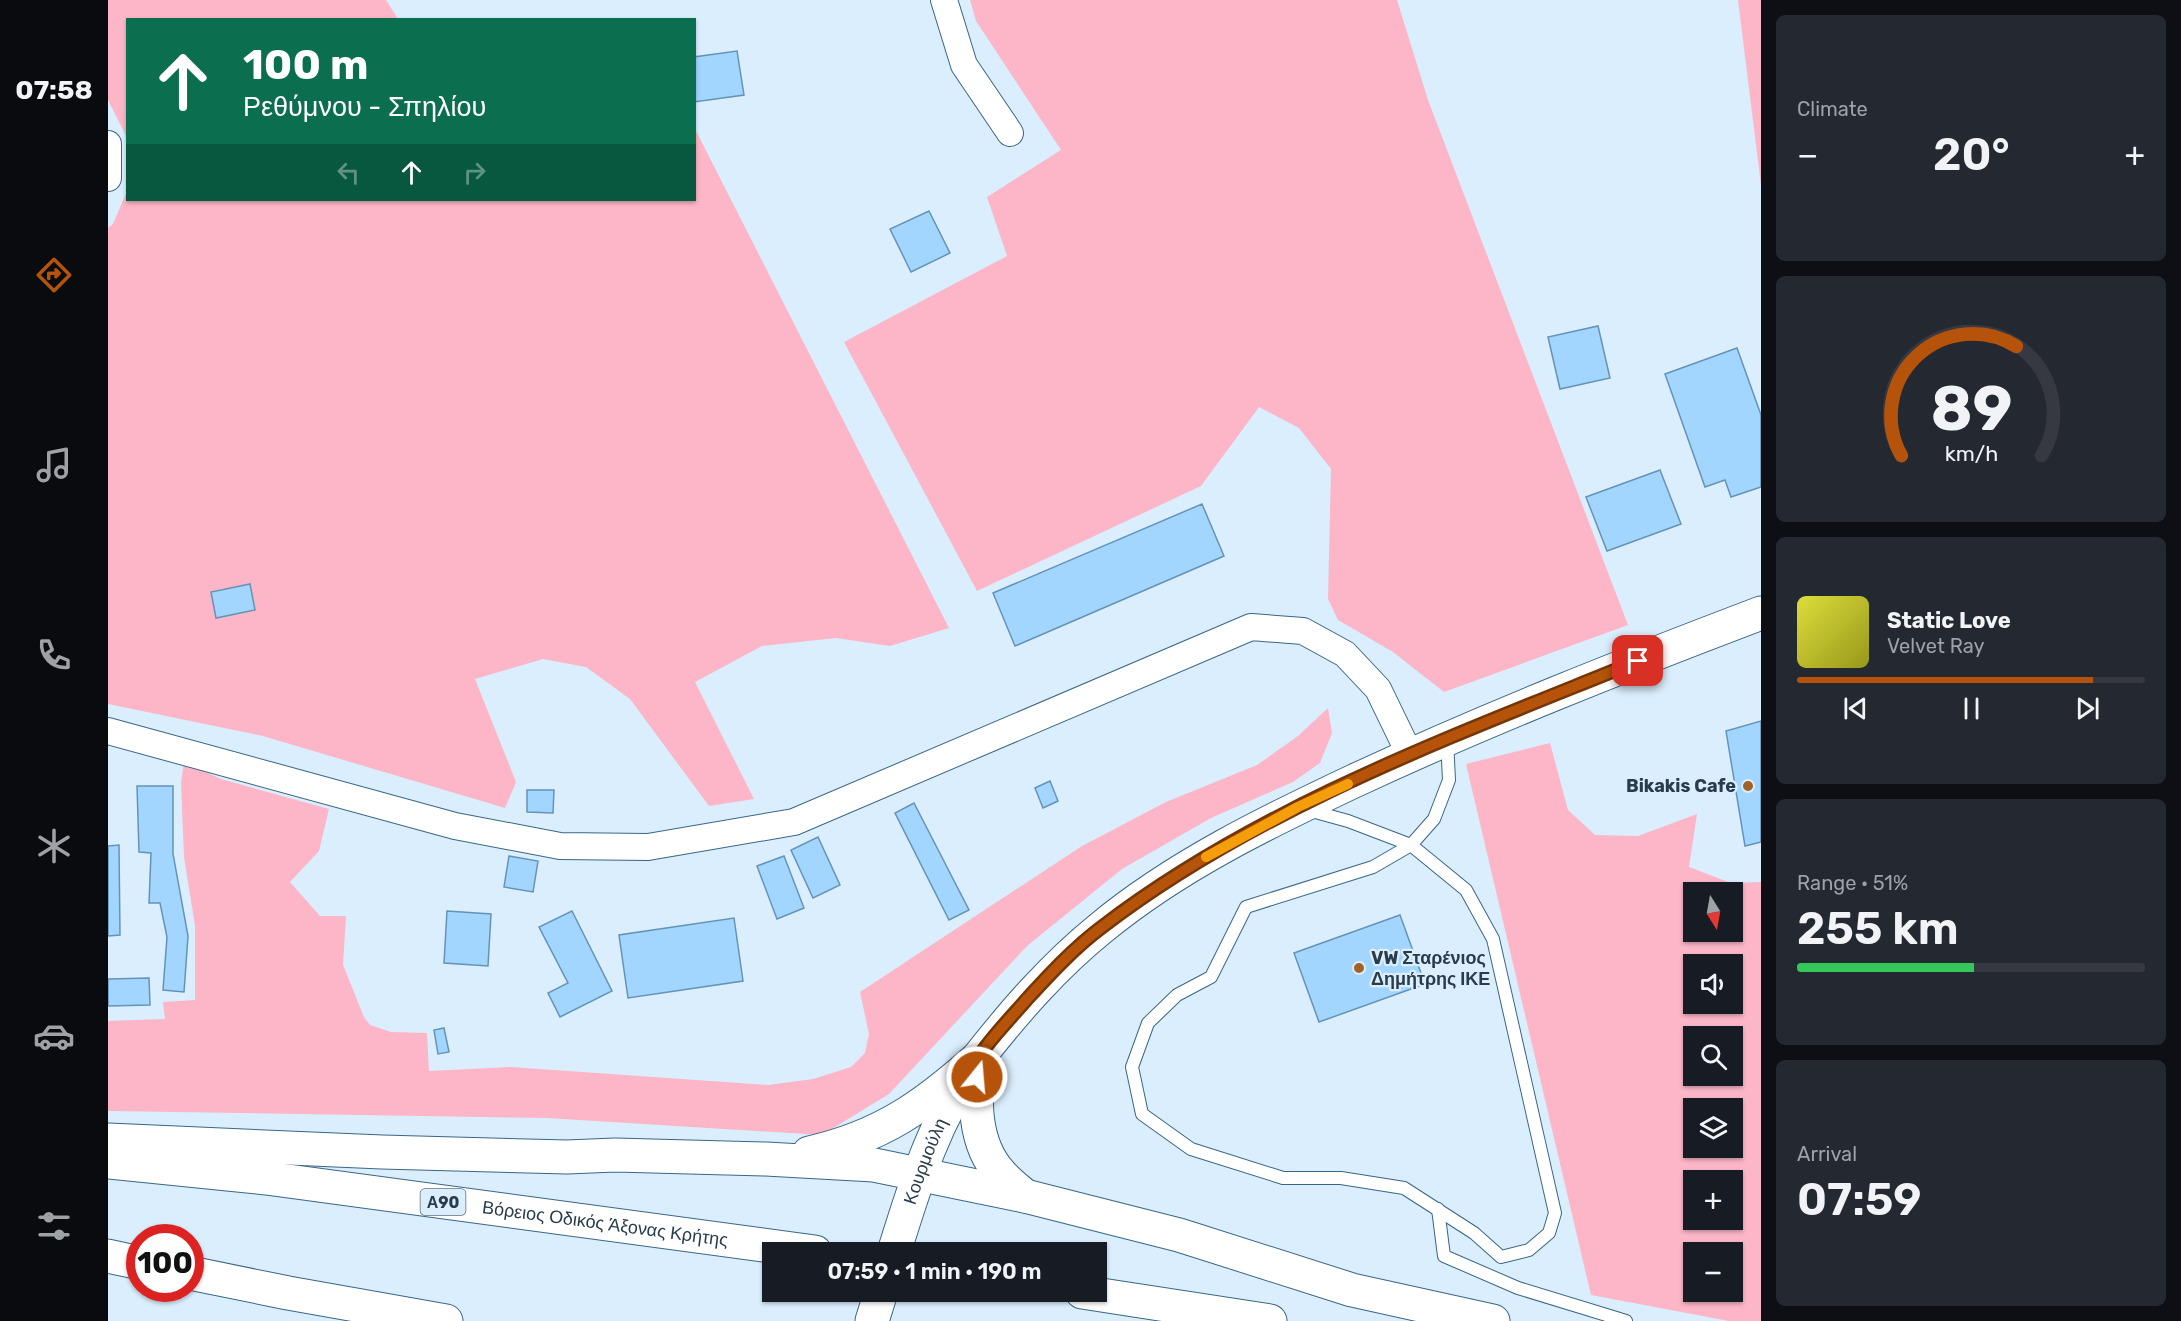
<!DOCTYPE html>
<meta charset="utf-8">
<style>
body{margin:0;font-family:Rubik,sans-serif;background:#242831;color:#f1f3f6;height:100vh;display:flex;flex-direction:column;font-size:22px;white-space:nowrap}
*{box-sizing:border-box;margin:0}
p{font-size:20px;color:#9ea1a6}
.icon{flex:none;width:33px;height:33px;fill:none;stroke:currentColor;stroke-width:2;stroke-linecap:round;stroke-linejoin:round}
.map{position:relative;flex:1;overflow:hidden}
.sheet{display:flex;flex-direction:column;gap:15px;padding:15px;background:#0d0f14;width:420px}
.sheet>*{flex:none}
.guide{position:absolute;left:18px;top:18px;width:570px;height:183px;border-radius:0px;box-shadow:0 2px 4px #0004;background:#0b6e4f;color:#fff;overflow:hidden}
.needle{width:39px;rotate:169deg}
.tools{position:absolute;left:1575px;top:882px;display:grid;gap:12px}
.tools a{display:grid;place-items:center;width:60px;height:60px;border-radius:0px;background:#171b24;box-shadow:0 2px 4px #0004;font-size:30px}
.speed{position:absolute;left:18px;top:1224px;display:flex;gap:12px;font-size:30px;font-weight:700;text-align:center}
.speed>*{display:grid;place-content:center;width:78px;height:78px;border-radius:50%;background:#171b24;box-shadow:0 2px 4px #0004;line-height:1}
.speed .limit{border:9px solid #d22;background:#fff;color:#111}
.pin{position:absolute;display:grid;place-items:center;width:51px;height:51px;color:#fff;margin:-26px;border-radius:12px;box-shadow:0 3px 9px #0006}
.me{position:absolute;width:66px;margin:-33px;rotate:17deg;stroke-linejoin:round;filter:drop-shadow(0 0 4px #0008)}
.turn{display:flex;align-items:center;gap:21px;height:126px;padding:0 18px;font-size:27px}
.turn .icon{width:78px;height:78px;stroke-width:2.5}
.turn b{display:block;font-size:42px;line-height:51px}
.lanes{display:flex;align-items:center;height:57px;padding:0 18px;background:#0003;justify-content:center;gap:30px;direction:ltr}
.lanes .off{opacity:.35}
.big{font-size:45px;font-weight:600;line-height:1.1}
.sheet .widget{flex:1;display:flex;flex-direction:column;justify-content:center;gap:9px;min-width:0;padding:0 21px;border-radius:9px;background:#242831}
.sheet .dial{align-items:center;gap:0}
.dial svg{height:156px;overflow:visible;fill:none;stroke:#363941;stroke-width:7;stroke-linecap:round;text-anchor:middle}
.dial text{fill:#f1f3f6;stroke:none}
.song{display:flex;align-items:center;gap:18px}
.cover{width:72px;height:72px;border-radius:9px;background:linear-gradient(135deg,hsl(60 70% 55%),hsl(60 70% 35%))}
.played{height:6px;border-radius:3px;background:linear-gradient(90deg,#b45309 85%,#363941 85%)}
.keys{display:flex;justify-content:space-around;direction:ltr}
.heat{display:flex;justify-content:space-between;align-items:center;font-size:33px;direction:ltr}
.charge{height:9px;border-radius:4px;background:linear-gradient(90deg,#34c759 51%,#363941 0)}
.trip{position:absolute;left:654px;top:1242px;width:345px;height:60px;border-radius:0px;background:#171b24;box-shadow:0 2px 4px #0004;font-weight:600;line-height:60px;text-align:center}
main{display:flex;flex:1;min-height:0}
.tab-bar{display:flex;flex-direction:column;width:108px;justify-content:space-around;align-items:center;background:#090b0e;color:#9ea1a6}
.tab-bar .icon{width:42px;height:42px}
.tab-bar .selected{color:#b45309}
.tab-bar b{font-size:27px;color:#f1f3f6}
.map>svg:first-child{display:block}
</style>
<main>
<nav class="tab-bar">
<b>07:58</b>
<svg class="icon selected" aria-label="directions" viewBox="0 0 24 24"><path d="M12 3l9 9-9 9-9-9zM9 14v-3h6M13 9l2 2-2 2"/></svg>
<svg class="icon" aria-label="music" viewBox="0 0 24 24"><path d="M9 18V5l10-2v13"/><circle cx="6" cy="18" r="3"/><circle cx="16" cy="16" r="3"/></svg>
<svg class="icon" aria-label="phone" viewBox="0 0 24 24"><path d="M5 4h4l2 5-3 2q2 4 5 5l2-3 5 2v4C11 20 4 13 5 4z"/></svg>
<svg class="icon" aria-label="climate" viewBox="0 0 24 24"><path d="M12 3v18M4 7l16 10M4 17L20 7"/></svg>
<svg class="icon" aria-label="car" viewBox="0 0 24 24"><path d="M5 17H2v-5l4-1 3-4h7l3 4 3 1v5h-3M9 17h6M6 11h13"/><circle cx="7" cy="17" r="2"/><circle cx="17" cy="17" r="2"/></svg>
<svg class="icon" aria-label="filters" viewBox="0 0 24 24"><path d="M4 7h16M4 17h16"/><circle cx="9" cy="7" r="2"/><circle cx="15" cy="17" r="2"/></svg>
</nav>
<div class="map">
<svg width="1653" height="1321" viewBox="0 0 1653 1321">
<rect width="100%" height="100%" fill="#dbeefd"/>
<!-- green -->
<g fill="#fcb6c7" fill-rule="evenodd">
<path d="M0 0H278L290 19 20 20 19 138 0 100Z"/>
<path d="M862 0H1289L1320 100 1520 625 1336 692 1285 652 1230 620 1220 599 1223 469 1191 428 1151 407 1093 486 869 591 736 342 899 256 879 197 953 150 868 21Z"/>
<path d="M1630 0H1653V185Z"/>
<path d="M587 129 841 628 782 646 728 638 654 646 587 682 646 799 601 806 522 699 478 667 435 659 367 679 408 782 397 808 155 736 0 704V228L5 224 19 191 20 200H586Z"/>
<path d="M1220 708 1224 733 1212 763 1185 782 1103 818 1014 869 919 946 781 1094 714 1135 439 1118 0 1111V1021L57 1019 55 1002 87 1000V926L76 857 73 783 76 762 113 779 221 809 211 851 182 882 212 916H238L235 965 256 1017 262 1025 283 1032 319 1033 321 1071 403 1067 660 1085 705 1079 743 1067 757 1053 761 1034 752 992 974 846 1058 802 1149 765 1190 736Z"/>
<path d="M1442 743 1460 810 1487 835 1530 836 1589 814 1581 867 1623 883 1653 882V1321H1621L1483 1295 1358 764ZM1586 892H1624V932H1586ZM1624 964V1004H1586V964ZM1624 1036V1076H1586V1036ZM1586 1108H1624V1148H1586ZM1586 1180H1624V1220H1586ZM1624 1252V1292H1586V1252Z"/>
</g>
<!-- building -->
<g fill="#a2d6ff" stroke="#6593b6" stroke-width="1.5">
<path d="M629 51 636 95 586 102V57Z"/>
<path d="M821 211 842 253 803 272 782 229Z"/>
<path d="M1490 326 1502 378 1452 389 1440 337Z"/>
<path d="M1629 348 1653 415V487L1623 497 1617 480 1597 487 1557 374Z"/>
<path d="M1552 470 1573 524 1499 551 1478 497Z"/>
<path d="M1094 504 1116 556 907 646 885 593Z"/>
<path d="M142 584 147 610 108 618 103 592Z"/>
<path d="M1653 721V842L1637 846 1618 731Z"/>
<path d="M942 781 950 801 935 808 927 788Z"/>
<path d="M29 786H65V854L80 936 76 992 55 990 59 937 52 903H41L43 853 31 852Z"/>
<path d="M419 790H446L445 813 419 812Z"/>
<path d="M806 803 861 910 841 920 787 813Z"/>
<path d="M710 837 732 885 705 898 683 850Z"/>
<path d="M11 845 12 935 0 936V846Z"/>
<path d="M401 856 430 861 425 892 396 887Z"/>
<path d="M676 856 696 908 669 919 649 866Z"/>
<path d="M339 911 383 914 380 966 336 963Z"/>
<path d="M464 911 504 991 452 1017 440 993 460 983 431 927Z"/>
<path d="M1292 915 1317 984 1211 1022 1186 953Z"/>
<path d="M626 918 635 981 520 998 511 935Z"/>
<path d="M41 978 42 1005 0 1006V979Z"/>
<path d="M336 1028 341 1052 330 1054 326 1030Z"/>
</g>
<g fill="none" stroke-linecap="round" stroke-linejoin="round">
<!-- lane casing -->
<g stroke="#396687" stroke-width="14">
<g id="lane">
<path d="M1200 810 1240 821 1303 845 1358 890 1385 939 1447 1213 1441 1233 1421 1250 1393 1257 1366 1233 1296 1188 1233 1178H1175L1083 1149 1034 1114 1024 1067 1040 1023 1069 995 1103 977 1138 907 1265 867 1303 845 1326 819 1341 780 1339 740"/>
<path d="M1330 1209 1336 1256 1410 1288 1518 1321"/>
</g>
</g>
<!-- street casing -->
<g stroke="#396687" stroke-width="28">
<g id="street">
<path d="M836 0 856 65 902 133"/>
<path d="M0 144V178"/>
<path d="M0 731 347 826 452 846 540 847 686 822 1143 627 1195 631 1237 654 1270 689 1302 755"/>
</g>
</g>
<!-- secondary casing -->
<g stroke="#396687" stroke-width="35">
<path id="secondary" d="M870 1058C907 1011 946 966 993 928 1068 866 1159 822 1246 781 1379 719 1516 665 1653 613"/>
</g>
<!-- primary casing -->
<g stroke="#396687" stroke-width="35">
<g id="primary">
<path id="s1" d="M786 1252C807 1186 824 1126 864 1067"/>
<path d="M764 1321 773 1292"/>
</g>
</g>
<!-- highway casing -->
<g stroke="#396687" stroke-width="35">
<g id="highway">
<path d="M870 1058C867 1097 864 1143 893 1174 900 1182 909 1189 917 1196"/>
<path d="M0 1140 274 1152 459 1157 507 1155 658 1159 766 1165 917 1196 1071 1235 1244 1290 1385 1321"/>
<path d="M701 1153C773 1137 816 1106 870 1058"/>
<path id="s2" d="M0 1162 158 1178 707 1252"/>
<path d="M0 1256 32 1263"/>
<path d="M82 1273 180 1293 338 1321"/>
<path d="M974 1292 1162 1321"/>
</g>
</g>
<!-- lane -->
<use href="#lane" stroke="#fff" stroke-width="12"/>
<!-- street -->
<use href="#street" stroke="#fff" stroke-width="26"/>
<!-- secondary -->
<use href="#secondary" stroke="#fff" stroke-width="33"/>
<!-- primary -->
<use href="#primary" stroke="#fff" stroke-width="33"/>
<!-- highway -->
<use href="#highway" stroke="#fff" stroke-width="33"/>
</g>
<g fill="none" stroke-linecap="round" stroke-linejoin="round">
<!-- route casing -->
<g stroke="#753606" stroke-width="15">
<path id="route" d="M869 1077C869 1071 869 1064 870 1059 875 1046 909 1011 919 999 942 974 967 947 994 927 1152 806 1348 735 1530 661"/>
</g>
<!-- route -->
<use href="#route" stroke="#b45309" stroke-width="10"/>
<!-- slow -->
<path stroke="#f59e0b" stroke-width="10" d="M1098 857 1190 807 1240 784"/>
</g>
<!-- markers -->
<g fill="#9f6325" stroke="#dbeefd" stroke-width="2">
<circle cx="1640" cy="786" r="6"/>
<circle cx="1251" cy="968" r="6"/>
</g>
<g text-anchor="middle" stroke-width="4.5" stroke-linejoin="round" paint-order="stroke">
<!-- shield labels -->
<rect fill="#dbeefd" stroke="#5e7180" stroke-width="1.5" x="312.5" y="1189" width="45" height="26" rx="4.5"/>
<g font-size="16" font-weight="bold" fill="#283c4b">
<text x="335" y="1208">Α90</text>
</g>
<!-- poi labels -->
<g font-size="18" font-weight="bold" fill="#283c4b" stroke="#dbeefd" text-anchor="end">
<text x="1628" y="792">Bikakis Cafe</text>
<text x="1263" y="964" text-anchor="start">VW Σταρένιος<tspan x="1263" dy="21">Δημήτρης ΙΚΕ</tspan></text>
</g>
<!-- street labels -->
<g font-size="18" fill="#283c4b" stroke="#dbeefd">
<text dy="6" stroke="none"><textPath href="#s1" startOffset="96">Κουρμούλη</textPath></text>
<text dy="6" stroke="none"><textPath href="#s2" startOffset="501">Βόρειος Οδικός Άξονας Κρήτης</textPath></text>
</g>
</g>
</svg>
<div class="tools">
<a><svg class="needle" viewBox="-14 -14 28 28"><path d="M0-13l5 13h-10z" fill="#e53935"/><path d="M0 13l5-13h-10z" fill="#9ea1a6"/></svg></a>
<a><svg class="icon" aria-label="sound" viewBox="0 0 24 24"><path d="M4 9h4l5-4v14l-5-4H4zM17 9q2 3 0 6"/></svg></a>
<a><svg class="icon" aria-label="search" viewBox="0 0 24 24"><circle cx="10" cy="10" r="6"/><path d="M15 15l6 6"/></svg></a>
<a><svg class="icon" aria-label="layers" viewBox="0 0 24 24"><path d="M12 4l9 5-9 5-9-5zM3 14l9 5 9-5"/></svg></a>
<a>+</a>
<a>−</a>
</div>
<div class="speed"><div class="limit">100</div></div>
<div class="pin" style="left:1530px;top:661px;background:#d93025"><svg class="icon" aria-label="arrive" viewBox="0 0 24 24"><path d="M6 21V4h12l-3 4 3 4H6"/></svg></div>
<svg class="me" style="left:869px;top:1077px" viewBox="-20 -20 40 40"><circle r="17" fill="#b45309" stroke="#fff" stroke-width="3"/><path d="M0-11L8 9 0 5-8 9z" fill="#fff"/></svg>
<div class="trip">07:59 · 1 min · 190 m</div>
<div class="guide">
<div class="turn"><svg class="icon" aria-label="ahead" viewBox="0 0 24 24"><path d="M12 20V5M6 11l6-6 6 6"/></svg><div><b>100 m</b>Ρεθύμνου - Σπηλίου</div></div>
<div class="lanes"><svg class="icon off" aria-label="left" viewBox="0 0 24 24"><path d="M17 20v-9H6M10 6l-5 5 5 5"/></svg><svg class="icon" aria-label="ahead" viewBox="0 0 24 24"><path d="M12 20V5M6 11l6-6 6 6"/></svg><svg class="icon off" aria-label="right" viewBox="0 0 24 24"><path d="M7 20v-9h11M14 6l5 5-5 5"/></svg></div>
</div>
</div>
<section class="sheet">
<div class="widget"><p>Climate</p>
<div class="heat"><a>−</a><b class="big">20°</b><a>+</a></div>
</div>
<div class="widget dial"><svg viewBox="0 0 100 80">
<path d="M14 69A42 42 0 1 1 86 69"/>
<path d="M14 69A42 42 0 0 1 73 13" stroke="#b45309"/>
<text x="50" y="56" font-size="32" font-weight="700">89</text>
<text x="50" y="72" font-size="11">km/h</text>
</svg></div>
<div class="widget">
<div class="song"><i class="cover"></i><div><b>Static Love</b><p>Velvet Ray</p></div></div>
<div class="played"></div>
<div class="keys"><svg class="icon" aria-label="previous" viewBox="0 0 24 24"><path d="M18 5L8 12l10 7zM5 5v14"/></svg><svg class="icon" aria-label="pause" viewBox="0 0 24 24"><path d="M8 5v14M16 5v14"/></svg><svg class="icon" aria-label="next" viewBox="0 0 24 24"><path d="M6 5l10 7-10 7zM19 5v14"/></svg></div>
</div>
<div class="widget"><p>Range · 51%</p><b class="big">255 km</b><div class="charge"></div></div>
<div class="widget"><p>Arrival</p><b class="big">07:59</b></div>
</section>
</main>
